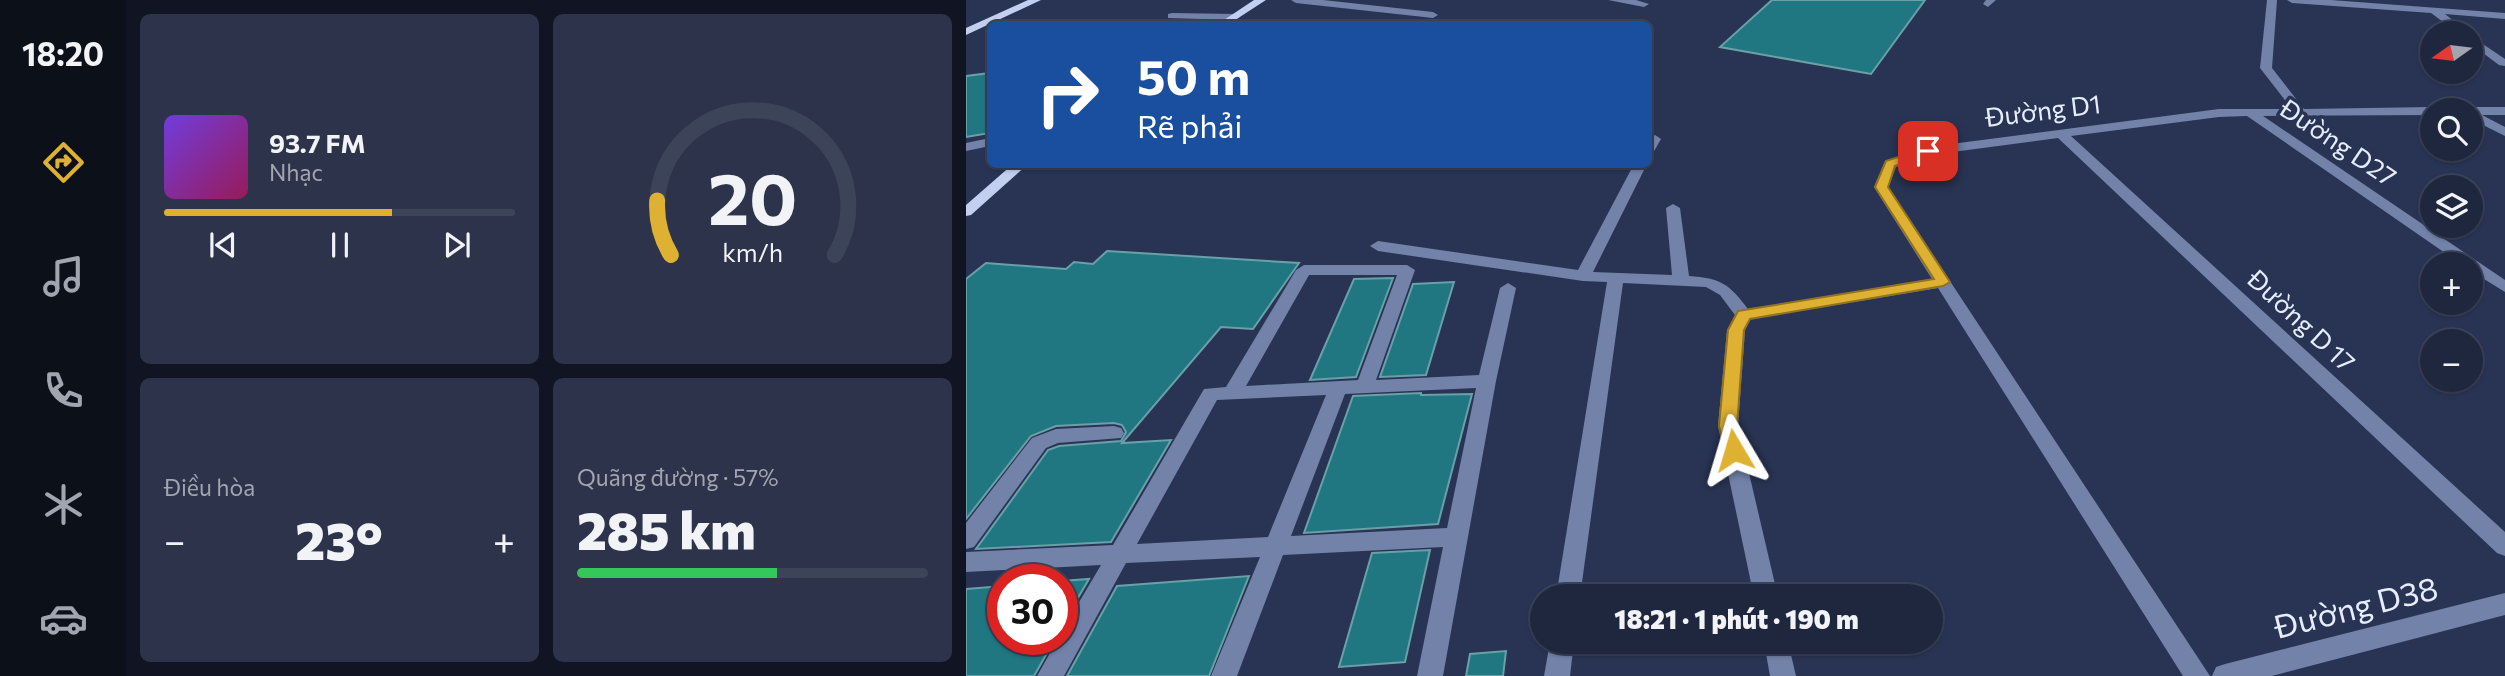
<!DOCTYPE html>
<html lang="vi">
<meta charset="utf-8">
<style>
body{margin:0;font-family:Commissioner,sans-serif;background:#2c334a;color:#f1f3f6;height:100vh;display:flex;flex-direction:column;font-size:26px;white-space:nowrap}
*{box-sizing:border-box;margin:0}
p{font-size:23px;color:#a1a5b0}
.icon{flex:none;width:38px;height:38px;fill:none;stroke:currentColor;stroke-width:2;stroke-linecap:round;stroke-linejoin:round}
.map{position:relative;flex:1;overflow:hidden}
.details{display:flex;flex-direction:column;gap:14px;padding:14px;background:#111523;width:840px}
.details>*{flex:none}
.hud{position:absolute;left:21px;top:21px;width:665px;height:147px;border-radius:10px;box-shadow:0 2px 5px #0004,0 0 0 2px #3c4459;background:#1a4fa0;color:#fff;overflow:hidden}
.needle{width:46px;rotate:256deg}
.fabs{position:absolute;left:1454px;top:21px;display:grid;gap:14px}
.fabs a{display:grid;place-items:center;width:63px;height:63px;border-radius:50%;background:#1f273f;box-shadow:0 2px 5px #0004,0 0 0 2px #3c4459;font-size:35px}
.speed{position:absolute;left:21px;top:564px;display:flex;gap:14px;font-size:35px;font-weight:700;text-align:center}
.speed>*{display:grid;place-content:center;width:91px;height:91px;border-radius:50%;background:#1f273f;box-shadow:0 2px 5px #0004,0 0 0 2px #3c4459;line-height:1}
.speed .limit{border:10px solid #d22;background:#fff;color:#111}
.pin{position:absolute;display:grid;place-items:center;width:60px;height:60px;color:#fff;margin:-30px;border-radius:14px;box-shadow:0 4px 10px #0006}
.me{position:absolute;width:77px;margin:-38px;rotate:353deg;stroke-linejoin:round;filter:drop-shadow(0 0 5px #0008)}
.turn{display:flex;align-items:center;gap:24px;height:147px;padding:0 35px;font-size:32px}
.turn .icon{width:91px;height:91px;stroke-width:2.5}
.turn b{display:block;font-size:49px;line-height:60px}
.big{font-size:52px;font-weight:800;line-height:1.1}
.details .widget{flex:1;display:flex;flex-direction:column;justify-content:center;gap:10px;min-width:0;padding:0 24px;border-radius:10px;background:#2c334a}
.details .dial{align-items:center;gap:0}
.dial svg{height:182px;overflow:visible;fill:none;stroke:#3c4459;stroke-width:7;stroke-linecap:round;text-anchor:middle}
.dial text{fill:#f1f3f6;stroke:none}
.song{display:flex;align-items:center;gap:21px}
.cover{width:84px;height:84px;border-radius:10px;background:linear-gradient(135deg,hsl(260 70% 55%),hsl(330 70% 35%))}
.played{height:7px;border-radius:4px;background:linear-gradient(90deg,#deb133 65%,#3c4459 65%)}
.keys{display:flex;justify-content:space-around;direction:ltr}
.heat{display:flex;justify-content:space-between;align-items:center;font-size:38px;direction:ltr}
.charge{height:10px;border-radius:5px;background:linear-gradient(90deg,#34c759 57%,#3c4459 0)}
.details .tiles{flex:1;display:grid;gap:14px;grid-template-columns:repeat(2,1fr)}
.trip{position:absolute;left:564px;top:584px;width:413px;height:70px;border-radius:35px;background:#1f273f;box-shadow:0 2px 5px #0004,0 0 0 2px #3c4459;font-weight:800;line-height:70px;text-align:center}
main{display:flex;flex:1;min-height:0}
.menu{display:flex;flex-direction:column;width:126px;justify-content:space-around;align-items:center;background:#0c1019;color:#a1a5b0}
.menu .icon{width:49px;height:49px}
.menu .active{color:#deb133}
.menu b{font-size:32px;color:#f1f3f6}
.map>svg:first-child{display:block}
</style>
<main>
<nav class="menu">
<b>18:20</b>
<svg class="icon active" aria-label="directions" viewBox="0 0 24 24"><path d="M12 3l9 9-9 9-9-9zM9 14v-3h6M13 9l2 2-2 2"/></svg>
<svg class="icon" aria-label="music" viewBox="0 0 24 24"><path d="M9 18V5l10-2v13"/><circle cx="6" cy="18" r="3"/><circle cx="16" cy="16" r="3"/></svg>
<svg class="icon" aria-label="phone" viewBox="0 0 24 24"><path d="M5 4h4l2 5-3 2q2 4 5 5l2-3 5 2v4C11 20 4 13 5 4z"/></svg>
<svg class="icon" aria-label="climate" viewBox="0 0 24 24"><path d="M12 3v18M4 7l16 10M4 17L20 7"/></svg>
<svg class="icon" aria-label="car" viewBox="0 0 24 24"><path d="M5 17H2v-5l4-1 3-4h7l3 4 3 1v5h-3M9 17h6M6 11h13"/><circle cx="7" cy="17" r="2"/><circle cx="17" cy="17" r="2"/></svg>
</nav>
<section class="details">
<div class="tiles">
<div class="widget">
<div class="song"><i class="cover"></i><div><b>93.7 FM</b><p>Nhạc</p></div></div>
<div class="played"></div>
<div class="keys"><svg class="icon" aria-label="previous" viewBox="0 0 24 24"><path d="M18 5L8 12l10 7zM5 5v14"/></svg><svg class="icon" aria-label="pause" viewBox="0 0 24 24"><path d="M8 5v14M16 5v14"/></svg><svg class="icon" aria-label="next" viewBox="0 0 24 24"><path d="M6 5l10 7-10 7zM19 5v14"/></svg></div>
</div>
<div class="widget dial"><svg viewBox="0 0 100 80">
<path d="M14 69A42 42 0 1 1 86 69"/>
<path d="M14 69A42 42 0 0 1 8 45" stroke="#deb133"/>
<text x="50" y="56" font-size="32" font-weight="700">20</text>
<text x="50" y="72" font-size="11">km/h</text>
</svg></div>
<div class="widget"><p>Điều hòa</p>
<div class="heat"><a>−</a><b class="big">23°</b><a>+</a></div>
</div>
<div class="widget"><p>Quãng đường · 57%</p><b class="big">285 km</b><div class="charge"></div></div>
</div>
</section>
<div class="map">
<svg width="1539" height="676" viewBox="0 0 1539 676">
<rect width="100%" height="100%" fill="#293454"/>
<!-- building -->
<g fill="#207782" stroke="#6aa0a8" stroke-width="2">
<path d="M806 0H959L905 74 754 47Z"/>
<path d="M24 73V133L0 137V76Z"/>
<path d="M141 251 333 263 287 329 255 327 156 443 205 440 145 542 10 549 82 450 93 446 155 441 160 432 156 425 148 423 90 426 65 436 0 519V279L20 263 100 269 108 262 127 264Z"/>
<path d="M427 278 390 377 344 380 388 279Z"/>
<path d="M488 282 460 375 414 377 447 284Z"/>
<path d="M455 393V395L506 394 472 524 338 533 387 396Z"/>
<path d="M464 550 439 662 373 667 406 553Z"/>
<path d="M283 576 243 676H101L151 586Z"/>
<path d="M123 579 96 625V581Z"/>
<path d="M37 586V639H89L68 676H0V589Z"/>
<path d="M540 651 537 676H500L504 654Z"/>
</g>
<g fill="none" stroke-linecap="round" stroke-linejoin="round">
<!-- minor -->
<g fill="#7282a9" fill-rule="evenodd">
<path d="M325 0H357L467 12 472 15 467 18 330 3Z"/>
<path d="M642 0H670L683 4 678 7Z"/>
<path d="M1020 0H1030L1022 7 1017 4Z"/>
<path d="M1301 0H1311L1306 68 1338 109 1466 107 1472 110H1466V115L1297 116 1539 280V292L1505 271V264H1495L1281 116 1253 117 1105 136 1539 532V556L1531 553 1092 138 964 155 930 167 922 187 1244 676H1217L972 288 784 319 779 330 772 426 812 597H788L752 426 761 330 769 315 754 295 740 287 657 283 614 597H590L641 282 617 281 412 251 404 246 412 241 612 270 668 164H681L627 272 706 275 700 208 707 204 714 208 723 276C755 278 763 284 782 309L966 279 908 187 919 161 962 147 1253 109H1326L1294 68Z"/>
<path d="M1321 0H1365L1539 13V19L1479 14 1503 33H1492L1465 13 1326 3Z"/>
<path d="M206 13 269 14 274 17 269 20 202 18V14Z"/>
<path d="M1505 36 1539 59V66L1533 65 1505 44Z"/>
<path d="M1505 107H1539V115H1516L1539 127V136L1505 119V110H1499Z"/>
<path d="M689 135 695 139 687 153 682 154V139Z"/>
<path d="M24 138V146L0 151V143Z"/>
<path d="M338 265H441L449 270 410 380 513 375 534 288 542 283 550 288 530 381 477 676H451L477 547 317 555 271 676H245L294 557 160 563 98 676H71L92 639H96V631L135 565 0 572V552L147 545 238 389 260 387 330 270ZM343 275H431L392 380 280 386ZM510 388 481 528 325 536 379 394ZM360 395 302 537 171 544 251 400Z"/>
<path d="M148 426 155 428 158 433 155 438 92 443 80 448 8 547 0 549V523L66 438 90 429Z"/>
<path d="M1539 593V615L1306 676H1246L1250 667 1259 664Z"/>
<path d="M584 642H608L604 676H578Z"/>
<path d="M798 642H822L830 676H804Z"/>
</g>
<!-- major -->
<g fill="#c2cff0" fill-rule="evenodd">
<path d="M62 0H75L0 35V28Z"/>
<path d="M288 0H300L263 24H252Z"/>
<path d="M47 164H62L5 215 0 216V205Z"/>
</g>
</g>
<!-- route -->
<path fill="#deb133" stroke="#907321" stroke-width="2" d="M962 147 966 148V154L929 166 922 187 984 282 977 286 784 319 778 330 771 426 777 450 774 455H761L753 426 762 330 772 311 968 279 909 187 920 161Z"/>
<g text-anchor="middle" stroke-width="7" stroke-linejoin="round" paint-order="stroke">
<!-- street labels -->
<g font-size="26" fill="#e6edfd" stroke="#293454">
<text transform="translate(1077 111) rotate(-7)" y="9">Đường D1</text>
<text transform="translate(1372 143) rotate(34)" y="9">Đường D27</text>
<text transform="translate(1335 321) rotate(43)" y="9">Đường D 17</text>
</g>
<!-- near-street labels -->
<g font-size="32" fill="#e6edfd" stroke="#293454">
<text transform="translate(1390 608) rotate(-14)" y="11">Đường D38</text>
</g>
</g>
</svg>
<div class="fabs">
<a><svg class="needle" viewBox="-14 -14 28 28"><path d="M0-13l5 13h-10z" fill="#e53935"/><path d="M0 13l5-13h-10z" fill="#a1a5b0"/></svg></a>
<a><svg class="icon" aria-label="search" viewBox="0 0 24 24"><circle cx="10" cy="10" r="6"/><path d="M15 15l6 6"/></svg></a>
<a><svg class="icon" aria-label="layers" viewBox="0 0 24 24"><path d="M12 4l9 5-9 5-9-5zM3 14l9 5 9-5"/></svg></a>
<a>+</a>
<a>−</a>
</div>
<div class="speed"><div class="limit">30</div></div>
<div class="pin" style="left:962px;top:151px;background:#d93025"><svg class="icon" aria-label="arrive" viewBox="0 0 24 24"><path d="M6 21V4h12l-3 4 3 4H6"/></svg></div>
<svg class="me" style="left:768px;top:450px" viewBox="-20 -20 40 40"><path d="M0-17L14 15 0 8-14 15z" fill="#deb133" stroke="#fff" stroke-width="4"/></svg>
<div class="trip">18:21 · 1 phút · 190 m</div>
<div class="hud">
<div class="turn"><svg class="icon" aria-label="right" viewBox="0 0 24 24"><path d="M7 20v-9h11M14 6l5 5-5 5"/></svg><div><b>50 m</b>Rẽ phải</div></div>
</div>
</div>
</main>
